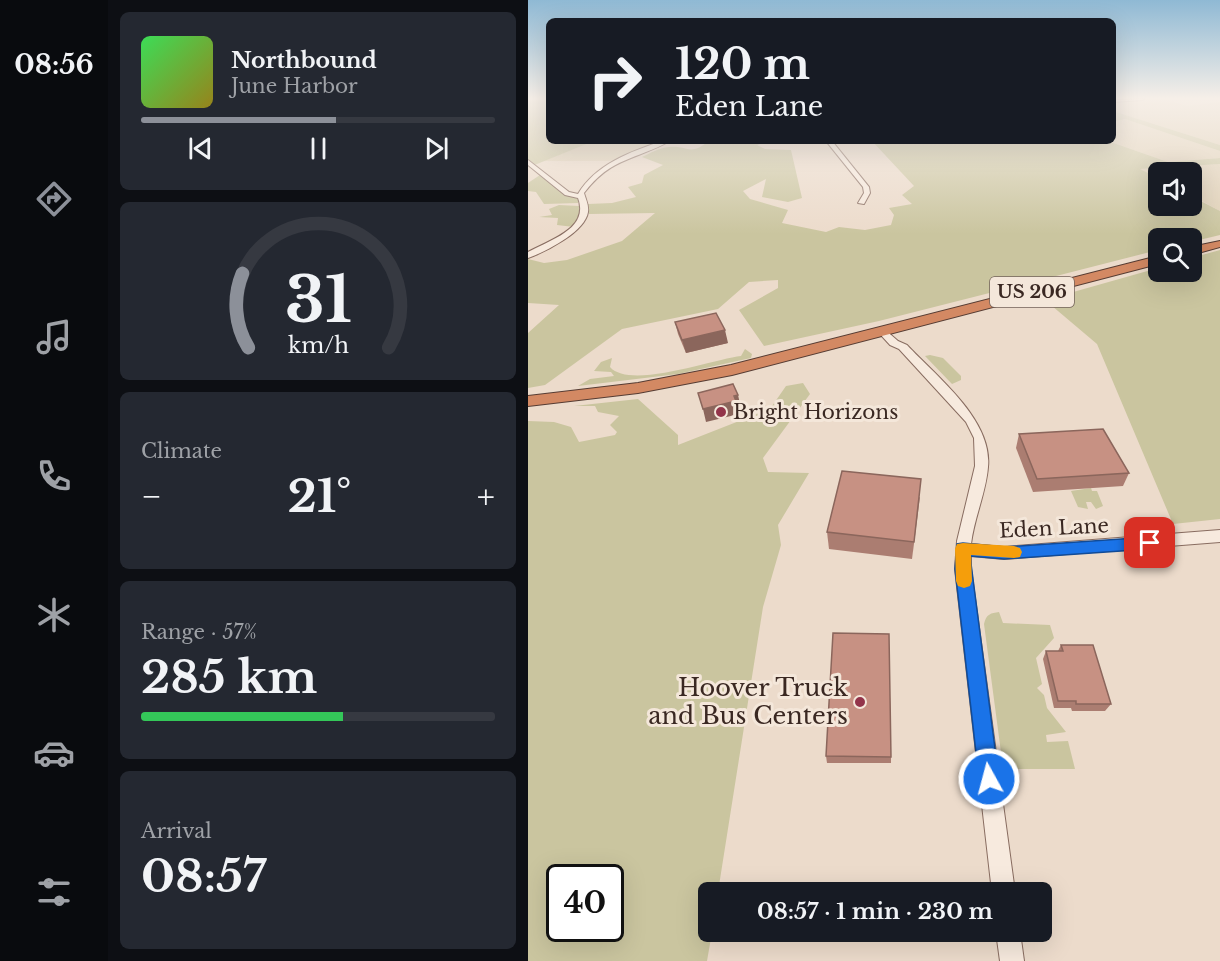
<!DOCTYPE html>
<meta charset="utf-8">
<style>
body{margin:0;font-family:"Libre Baskerville",serif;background:#242831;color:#f1f3f6;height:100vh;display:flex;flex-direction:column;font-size:22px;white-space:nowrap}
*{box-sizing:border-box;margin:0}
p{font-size:20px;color:#9ea1a6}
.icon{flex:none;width:33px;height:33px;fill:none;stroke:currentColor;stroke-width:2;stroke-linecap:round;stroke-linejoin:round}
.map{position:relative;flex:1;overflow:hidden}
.side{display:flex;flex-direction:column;gap:12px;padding:12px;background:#0d0f14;width:420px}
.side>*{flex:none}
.banner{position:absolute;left:18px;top:18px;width:570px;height:126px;border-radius:9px;box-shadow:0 6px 24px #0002;background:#171b24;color:#f1f3f6;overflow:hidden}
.tools{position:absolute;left:620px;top:162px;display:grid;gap:12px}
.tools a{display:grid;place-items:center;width:54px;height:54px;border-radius:9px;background:#171b24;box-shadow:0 6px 24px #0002;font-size:30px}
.speed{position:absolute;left:18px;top:864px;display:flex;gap:12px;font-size:30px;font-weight:700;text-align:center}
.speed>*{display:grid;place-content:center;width:78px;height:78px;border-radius:50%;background:#171b24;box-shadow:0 6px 24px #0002;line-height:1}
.speed .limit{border:3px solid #111;border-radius:9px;background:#fff;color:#111}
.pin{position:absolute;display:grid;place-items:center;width:51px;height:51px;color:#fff;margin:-26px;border-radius:12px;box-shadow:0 3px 9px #0006}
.me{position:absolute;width:66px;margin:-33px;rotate:353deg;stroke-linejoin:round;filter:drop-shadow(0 0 4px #0008)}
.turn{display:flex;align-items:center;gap:21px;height:126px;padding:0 30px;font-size:27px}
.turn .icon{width:78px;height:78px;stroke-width:2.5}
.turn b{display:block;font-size:42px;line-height:51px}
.big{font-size:45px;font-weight:700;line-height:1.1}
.side .card{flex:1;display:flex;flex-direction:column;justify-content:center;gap:9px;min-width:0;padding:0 21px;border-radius:9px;background:#242831}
.side .dial{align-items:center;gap:0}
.dial svg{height:156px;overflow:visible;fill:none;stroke:#363941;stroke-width:7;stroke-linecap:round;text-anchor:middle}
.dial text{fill:#f1f3f6;stroke:none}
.song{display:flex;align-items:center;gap:18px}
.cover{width:72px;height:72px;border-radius:9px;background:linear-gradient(135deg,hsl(130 70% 55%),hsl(50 70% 35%))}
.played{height:6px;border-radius:3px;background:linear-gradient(90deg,#8c9099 55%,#363941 55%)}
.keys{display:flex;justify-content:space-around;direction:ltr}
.heat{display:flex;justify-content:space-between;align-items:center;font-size:33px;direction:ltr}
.charge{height:9px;border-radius:4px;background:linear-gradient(90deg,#34c759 57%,#363941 0)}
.trip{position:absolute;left:170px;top:882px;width:354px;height:60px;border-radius:9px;background:#171b24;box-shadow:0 6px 24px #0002;font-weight:700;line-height:60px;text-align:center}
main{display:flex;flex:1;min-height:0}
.tab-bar{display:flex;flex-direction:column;width:108px;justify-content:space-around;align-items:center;background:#090b0e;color:#9ea1a6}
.tab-bar .icon{width:42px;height:42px}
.tab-bar .current{color:#8c9099}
.tab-bar b{font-size:27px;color:#f1f3f6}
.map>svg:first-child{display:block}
</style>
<main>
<nav class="tab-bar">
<b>08:56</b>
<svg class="icon current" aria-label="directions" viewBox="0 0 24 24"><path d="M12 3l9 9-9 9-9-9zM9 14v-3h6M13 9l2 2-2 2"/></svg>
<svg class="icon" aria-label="music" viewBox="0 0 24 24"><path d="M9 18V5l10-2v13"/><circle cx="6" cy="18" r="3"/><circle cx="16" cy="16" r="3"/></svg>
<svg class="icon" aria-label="phone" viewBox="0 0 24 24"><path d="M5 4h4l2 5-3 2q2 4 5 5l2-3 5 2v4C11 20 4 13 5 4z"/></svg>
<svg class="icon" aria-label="climate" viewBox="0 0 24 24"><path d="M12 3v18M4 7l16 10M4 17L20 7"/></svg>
<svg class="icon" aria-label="car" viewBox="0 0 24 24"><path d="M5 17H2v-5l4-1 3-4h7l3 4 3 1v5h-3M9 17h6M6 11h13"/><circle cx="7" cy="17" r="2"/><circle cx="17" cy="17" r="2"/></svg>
<svg class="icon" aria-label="filters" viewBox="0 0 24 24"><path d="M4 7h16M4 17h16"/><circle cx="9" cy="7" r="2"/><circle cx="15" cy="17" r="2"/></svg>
</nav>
<section class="side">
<div class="card">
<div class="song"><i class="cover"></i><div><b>Northbound</b><p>June Harbor</p></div></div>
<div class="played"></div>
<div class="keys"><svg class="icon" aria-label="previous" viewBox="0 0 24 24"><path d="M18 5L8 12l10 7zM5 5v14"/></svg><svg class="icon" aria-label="pause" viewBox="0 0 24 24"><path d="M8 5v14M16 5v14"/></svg><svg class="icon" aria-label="next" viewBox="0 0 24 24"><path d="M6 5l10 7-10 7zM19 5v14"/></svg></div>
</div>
<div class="card dial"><svg viewBox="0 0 100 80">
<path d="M14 69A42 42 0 1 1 86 69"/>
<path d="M14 69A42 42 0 0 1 11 31" stroke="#8c9099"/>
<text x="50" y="56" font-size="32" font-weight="700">31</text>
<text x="50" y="72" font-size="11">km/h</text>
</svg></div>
<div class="card"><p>Climate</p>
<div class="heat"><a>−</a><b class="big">21°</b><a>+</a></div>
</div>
<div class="card"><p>Range · 57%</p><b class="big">285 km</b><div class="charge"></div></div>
<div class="card"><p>Arrival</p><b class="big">08:57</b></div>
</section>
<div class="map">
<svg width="692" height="961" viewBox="0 0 692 961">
<rect width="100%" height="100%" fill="#ecdbcb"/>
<!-- farmland -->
<g fill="#e1d2b8">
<path d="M619 99H636L659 106 692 102V145L585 111V103Z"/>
<path d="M597 119 692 151V158L640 162 580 141H585V122Z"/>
<path d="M66 141H135L85 161H15Z"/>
<path d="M692 164V211L663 195V172H630V178L611 169Z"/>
</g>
<!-- green -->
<g fill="#cac59f" fill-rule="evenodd">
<path d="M0 100H21V141H66L4 166 0 164Z"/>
<path d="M585 111 692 145V151L597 119 585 122Z"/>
<path d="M181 141H241L229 145 237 149 263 150 274 198 260 202 234 197 238 179 215 191 222 199 260 210 254 223 298 232 311 227 337 230 363 225 366 215 361 208 384 204 374 195 386 186 344 141H580L640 162 692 158V164L612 169 630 178V206H663V196L692 211V235L663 242V238H630V250L351 321 236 346 211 310 250 288V280L221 282 190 309 94 329 17 385 0 388V333L31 305 0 303V259L16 263 39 260 94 241 127 213 61 214 60 204 84 203 108 197 100 187 114 183 116 175 135 165 114 157C122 153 131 148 141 147 160 145 161 157 181 141Z"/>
<path d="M12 175 35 194 50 199V203L16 204 8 192 0 191V183Z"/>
<path d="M31 205 51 206 52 216 46 227 29 225 30 218 11 217 24 215 21 209Z"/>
<path d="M692 250V519L645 524 569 344 517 300 630 268V272H663V258Z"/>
<path d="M217 349 224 354 223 358 150 374 50 386 62 379 86 376 83 372 66 371 73 362 84 358 82 367C102 390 186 359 213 356Z"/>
<path d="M402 355 415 358 433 376V380L424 384 397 356Z"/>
<path d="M275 383 282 394 235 458 240 472 281 473 250 525 253 545 235 607 190 892H180V932H184L179 961H0V421L26 422 43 427 51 442 87 435 89 432 82 425 91 416 70 412 67 406H46L110 399 150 435V445L242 409 258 386ZM32 878H82V928H32Z"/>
<path d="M563 488 564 491H569L575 506 568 509 563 502H558L560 509 550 507 543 491Z"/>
<path d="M471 612 475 623 522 625 526 638 508 658 514 684 509 688 516 695 519 708 538 732 518 735 519 742 540 741 547 769H488L480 767 474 760 456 624C458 614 463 613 471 612Z"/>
</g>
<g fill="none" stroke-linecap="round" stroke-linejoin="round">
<!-- minor casing -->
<g stroke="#886c60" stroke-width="2">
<g id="minor">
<path d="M616 99 614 100 585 102V100Z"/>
<path d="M134 141H142C108 160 83 157 56 193 58 200 61 205 60 212 57 232 17 252 0 258V252C21 240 62 229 50 198L37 195 0 165V160L41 192 50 194C68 164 102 152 134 141Z"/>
<path d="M298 141H304L341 187 342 193 336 204 330 203 336 193 335 187Z"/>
<path d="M355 328 370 341 379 345C409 377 465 420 460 467 458 493 446 518 443 544L476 547 692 530V542L476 559 443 556V569L487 892H464L427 569 429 541 447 466 446 438 438 422 371 349 362 345 351 333V329Z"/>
<path d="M468 932H492L496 961H472Z"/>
</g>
</g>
<!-- highway casing -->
<g stroke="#563c33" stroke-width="2">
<g id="highway">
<path d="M692 241V247L663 255V247Z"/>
<path d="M630 256V264L204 375 110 393 0 406V396L110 383 203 365Z"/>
</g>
</g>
<!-- minor -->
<use href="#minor" fill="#f7eade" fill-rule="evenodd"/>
<!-- highway -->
<use href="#highway" fill="#d38963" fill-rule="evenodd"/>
</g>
<!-- wall -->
<g fill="#ab7d71">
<path d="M147 322 200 343 158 353 150 334Z"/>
<path d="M491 434 601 473 595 486 505 492 488 448Z"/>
<path d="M392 497 384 559 301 549 299 532Z"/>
<path d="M533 645 583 704 577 711H544L543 708H526L515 659 518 651H530Z"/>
<path d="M298 756 363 757V763H299Z"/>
</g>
<!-- shaded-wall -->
<g fill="#8b665c">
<path d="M197 330 200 343 158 353 154 340Z"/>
<path d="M210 395 213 408 210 409 211 414 178 422 175 409Z"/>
</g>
<!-- building -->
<g fill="#c79183" stroke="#8b665c" stroke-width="1.5">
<path d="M188 313 197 330 154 340 147 322Z"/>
<path d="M205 384 210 395 206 396 208 401 175 409 170 393Z"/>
<path d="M575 429 601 473 509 479 491 434Z"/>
<path d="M314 471 393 479 386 542 299 532Z"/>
<path d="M305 633 361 634 363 757 298 756Z"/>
<path d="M533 645H565L583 704H548V701H530L518 651H535Z"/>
</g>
<!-- sky -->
<linearGradient id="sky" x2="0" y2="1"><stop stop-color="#8fb9d4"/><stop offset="0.42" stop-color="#f6efe8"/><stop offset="1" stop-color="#f6efe8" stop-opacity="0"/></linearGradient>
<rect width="692" height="234" fill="url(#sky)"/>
<!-- route -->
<path fill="#1a73e8" stroke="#114b97" stroke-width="1.5" d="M622 537 628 538 630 543 628 547 622 549 476 559 442 556 471 779 468 787 461 790 454 787 451 779 427 569 429 544 435 543 476 547Z"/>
<!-- slow -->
<path fill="#f59e0b" d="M435 543 486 546 492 548 494 552 492 557 486 558 443 555 444 581 442 586 436 588 430 586 428 581 427 549 429 544Z"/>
<!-- markers -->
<g fill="#93344a" stroke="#f4e7da" stroke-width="2">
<circle cx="193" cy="412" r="6"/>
<circle cx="332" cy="702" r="6"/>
</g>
<g text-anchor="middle" stroke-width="6" stroke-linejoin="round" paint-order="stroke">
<!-- shield labels -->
<rect fill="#f4e7da" stroke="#726159" stroke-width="1.5" x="462" y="277" width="84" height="30" rx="4.5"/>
<g font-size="18" font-weight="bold" fill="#3a2822">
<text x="504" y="298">US 206</text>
</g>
<!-- poi labels -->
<g font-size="20" fill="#3a2822" stroke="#f4e7da" text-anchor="start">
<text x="205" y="419">Bright Horizons</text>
</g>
<!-- street labels -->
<g font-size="20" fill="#3a2822" stroke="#f4e7da">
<text transform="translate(526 528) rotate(-3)" y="7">Eden Lane</text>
</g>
<!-- near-poi labels -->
<g font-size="24" fill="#3a2822" stroke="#f4e7da" text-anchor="end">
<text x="320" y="696">Hoover Truck<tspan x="320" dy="28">and Bus Centers</tspan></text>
</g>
</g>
</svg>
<div class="tools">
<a><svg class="icon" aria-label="sound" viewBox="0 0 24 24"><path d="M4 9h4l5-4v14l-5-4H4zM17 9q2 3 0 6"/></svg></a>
<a><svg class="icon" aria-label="search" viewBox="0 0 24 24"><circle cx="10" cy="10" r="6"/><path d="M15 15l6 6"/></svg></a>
</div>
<div class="speed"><div class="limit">40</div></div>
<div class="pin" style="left:622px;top:543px;background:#d93025"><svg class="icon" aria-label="arrive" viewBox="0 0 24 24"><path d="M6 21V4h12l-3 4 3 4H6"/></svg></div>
<svg class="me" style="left:461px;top:779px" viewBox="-20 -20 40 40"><circle r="17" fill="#1a73e8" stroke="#fff" stroke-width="3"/><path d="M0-11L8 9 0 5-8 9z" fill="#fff"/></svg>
<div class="trip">08:57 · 1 min · 230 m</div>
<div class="banner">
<div class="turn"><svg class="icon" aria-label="right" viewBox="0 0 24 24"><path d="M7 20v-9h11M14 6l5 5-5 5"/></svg><div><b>120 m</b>Eden Lane</div></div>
</div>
</div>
</main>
